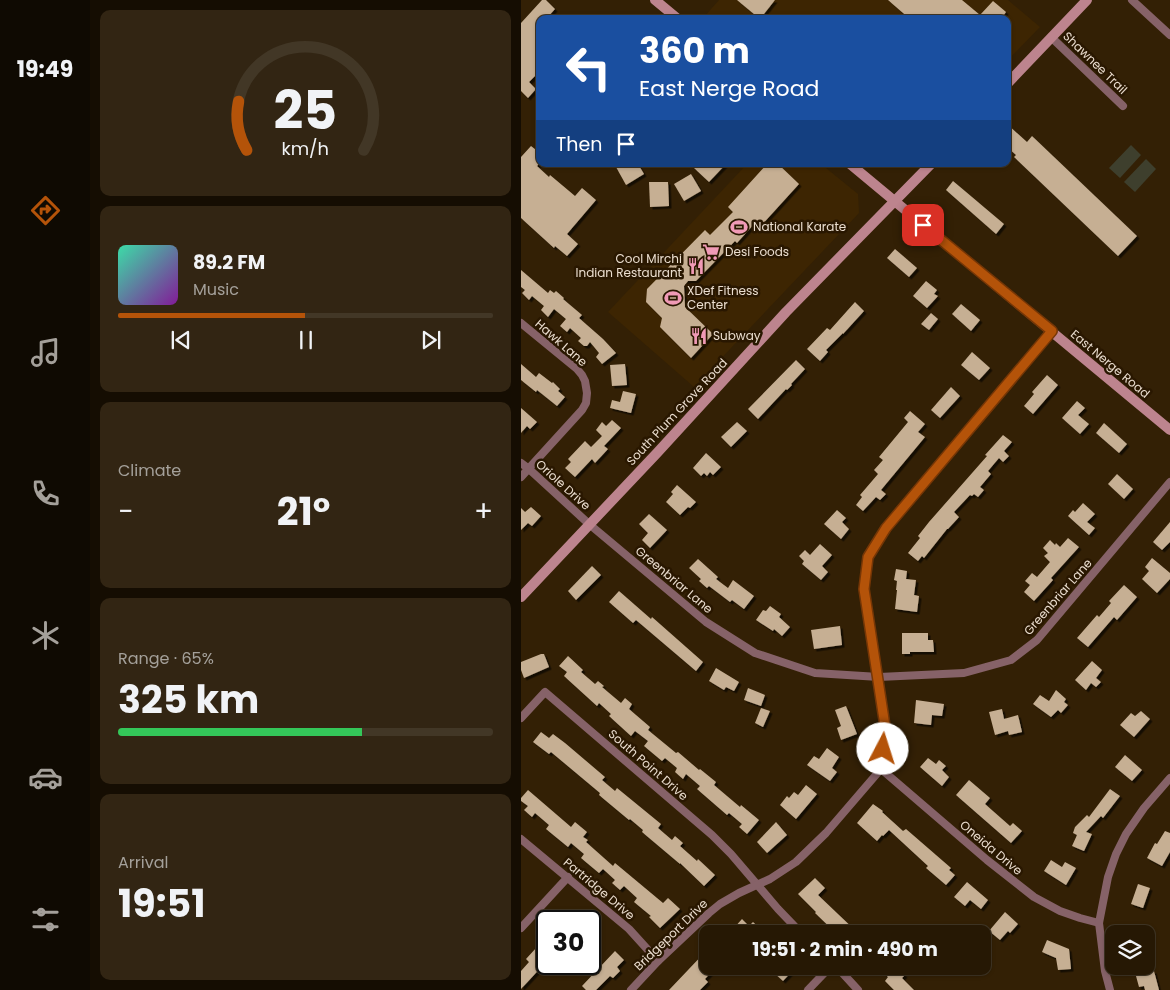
<!DOCTYPE html>
<meta charset="utf-8">
<style>
body{margin:0;font-family:Poppins,sans-serif;background:#322513;color:#f1f3f6;height:100vh;display:flex;flex-direction:column;font-size:19px;white-space:nowrap}
*{box-sizing:border-box;margin:0}
p{font-size:16px;color:#a4a09a}
.icon{flex:none;width:28px;height:28px;fill:none;stroke:currentColor;stroke-width:2;stroke-linecap:round;stroke-linejoin:round}
.map{position:relative;flex:1;overflow:hidden}
.sheet{display:flex;flex-direction:column;gap:10px;padding:10px;background:#150d02;width:431px}
.sheet>*{flex:none}
.guide{position:absolute;left:15px;top:15px;width:475px;height:152px;border-radius:10px;box-shadow:0 1px 4px #0004,0 0 0 1px #423726;background:#1a4fa0;color:#fff;overflow:hidden}
.buttons{position:absolute;left:584px;top:925px;display:grid;gap:10px}
.buttons a{display:grid;place-items:center;width:50px;height:50px;border-radius:10px;background:#261804;box-shadow:0 1px 4px #0004,0 0 0 1px #423726;font-size:25px}
.speed{position:absolute;left:15px;top:910px;display:flex;gap:10px;font-size:25px;font-weight:700;text-align:center}
.speed>*{display:grid;place-content:center;width:65px;height:65px;border-radius:50%;background:#261804;box-shadow:0 1px 4px #0004,0 0 0 1px #423726;line-height:1}
.speed .limit{border:2px solid #111;border-radius:8px;background:#fff;color:#111}
.pin{position:absolute;display:grid;place-items:center;width:42px;height:42px;color:#fff;margin:-21px;border-radius:10px;box-shadow:0 2px 8px #0006}
.me{position:absolute;width:55px;margin:-28px;rotate:5deg;stroke-linejoin:round;filter:drop-shadow(0 0 4px #0008)}
.turn{display:flex;align-items:center;gap:18px;height:105px;padding:0 20px;font-size:22px}
.turn .icon{width:65px;height:65px;stroke-width:2.5}
.turn b{display:block;font-size:35px;line-height:42px}
.then{display:flex;align-items:center;height:48px;padding:0 20px;background:#0003;gap:10px;font-size:19px}
.big{font-size:38px;font-weight:700;line-height:1.1}
.sheet .tile{flex:1;display:flex;flex-direction:column;justify-content:center;gap:8px;min-width:0;padding:0 18px;border-radius:10px;background:#322513}
.sheet .dial{align-items:center;gap:0}
.dial svg{height:130px;overflow:visible;fill:none;stroke:#423726;stroke-width:7;stroke-linecap:round;text-anchor:middle}
.dial text{fill:#f1f3f6;stroke:none}
.song{display:flex;align-items:center;gap:15px}
.cover{width:60px;height:60px;border-radius:8px;background:linear-gradient(135deg,hsl(160 70% 55%),hsl(290 70% 35%))}
.played{height:5px;border-radius:2px;background:linear-gradient(90deg,#b45309 50%,#423726 50%)}
.keys{display:flex;justify-content:space-around;direction:ltr}
.heat{display:flex;justify-content:space-between;align-items:center;font-size:28px;direction:ltr}
.charge{height:8px;border-radius:4px;background:linear-gradient(90deg,#34c759 65%,#423726 0)}
.trip{position:absolute;left:178px;top:925px;width:292px;height:50px;border-radius:10px;background:#261804;box-shadow:0 1px 4px #0004,0 0 0 1px #423726;font-weight:700;line-height:50px;text-align:center}
main{display:flex;flex:1;min-height:0}
.tabs{display:flex;flex-direction:column;width:90px;justify-content:space-around;align-items:center;background:#0f0a02;color:#a4a09a}
.tabs .icon{width:35px;height:35px}
.tabs .active{color:#b45309}
.tabs b{font-size:22px;color:#f1f3f6}
.map>svg:first-child{display:block}
</style>
<main>
<nav class="tabs">
<b>19:49</b>
<svg class="icon active" aria-label="directions" viewBox="0 0 24 24"><path d="M12 3l9 9-9 9-9-9zM9 14v-3h6M13 9l2 2-2 2"/></svg>
<svg class="icon" aria-label="music" viewBox="0 0 24 24"><path d="M9 18V5l10-2v13"/><circle cx="6" cy="18" r="3"/><circle cx="16" cy="16" r="3"/></svg>
<svg class="icon" aria-label="phone" viewBox="0 0 24 24"><path d="M5 4h4l2 5-3 2q2 4 5 5l2-3 5 2v4C11 20 4 13 5 4z"/></svg>
<svg class="icon" aria-label="climate" viewBox="0 0 24 24"><path d="M12 3v18M4 7l16 10M4 17L20 7"/></svg>
<svg class="icon" aria-label="car" viewBox="0 0 24 24"><path d="M5 17H2v-5l4-1 3-4h7l3 4 3 1v5h-3M9 17h6M6 11h13"/><circle cx="7" cy="17" r="2"/><circle cx="17" cy="17" r="2"/></svg>
<svg class="icon" aria-label="filters" viewBox="0 0 24 24"><path d="M4 7h16M4 17h16"/><circle cx="9" cy="7" r="2"/><circle cx="15" cy="17" r="2"/></svg>
</nav>
<section class="sheet">
<div class="tile dial"><svg viewBox="0 0 100 80">
<path d="M14 69A42 42 0 1 1 86 69"/>
<path d="M14 69A42 42 0 0 1 9 39" stroke="#b45309"/>
<text x="50" y="56" font-size="32" font-weight="700">25</text>
<text x="50" y="72" font-size="11">km/h</text>
</svg></div>
<div class="tile">
<div class="song"><i class="cover"></i><div><b>89.2 FM</b><p>Music</p></div></div>
<div class="played"></div>
<div class="keys"><svg class="icon" aria-label="previous" viewBox="0 0 24 24"><path d="M18 5L8 12l10 7zM5 5v14"/></svg><svg class="icon" aria-label="pause" viewBox="0 0 24 24"><path d="M8 5v14M16 5v14"/></svg><svg class="icon" aria-label="next" viewBox="0 0 24 24"><path d="M6 5l10 7-10 7zM19 5v14"/></svg></div>
</div>
<div class="tile"><p>Climate</p>
<div class="heat"><a>−</a><b class="big">21°</b><a>+</a></div>
</div>
<div class="tile"><p>Range · 65%</p><b class="big">325 km</b><div class="charge"></div></div>
<div class="tile"><p>Arrival</p><b class="big">19:51</b></div>
</section>
<div class="map">
<svg width="649" height="990" viewBox="0 0 649 990">
<defs>
<filter id="shadow"><feDropShadow dx="2.5" dy="2.5" stdDeviation="0" flood-color="#0009"/></filter>
</defs>
<rect width="100%" height="100%" fill="#332005"/>
<!-- built -->
<g fill="#3d2502">
<path d="M198 0H487L519 27 486 61V19H186L183 17Z"/>
<path d="M226 164H300L337 194 338 213 173 387 87 312Z"/>
</g>
<!-- green -->
<g fill="#3e3f2d">
<path d="M610 145 620 155 599 178 588 168Z"/>
<path d="M625 159 635 169 614 192 603 182Z"/>
</g>
<!-- building -->
<g fill="#c6af93" filter="url(#shadow)">
<path d="M21 0H25L34 9 25 19H19V71L8 82 15 89 7 98 0 91V23Z"/>
<path d="M216 0H254L239 19Z"/>
<path d="M367 0H441L459 15 472 1 485 12 480 19H389Z"/>
<path d="M486 124 506 142 511 136 616 236 597 256 493 157 495 155 486 147Z"/>
<path d="M10 146 19 153V163L16 166 28 177 29 175 54 196 61 188 75 200 46 234 57 244 46 256 34 246 33 248 0 218V157Z"/>
<path d="M99 164H117L123 174 105 185 95 167Z"/>
<path d="M177 164H205L188 182 173 168Z"/>
<path d="M246 164H257L278 184 238 228 233 224 216 243 214 241 175 281H167L163 286 164 307 192 334 170 358 139 327 141 318 125 302 126 289 184 230 189 235 212 212 207 207Z"/>
<path d="M170 174 180 191 163 201 153 184Z"/>
<path d="M432 181 483 224 475 234 425 190Z"/>
<path d="M128 182H147L148 206 129 207Z"/>
<path d="M374 249 396 268 388 277 366 258Z"/>
<path d="M0 270 27 293 29 290 33 293 35 291 43 298 42 299 61 315 58 318 82 339 95 353 81 364 75 357 78 353 69 342 66 346H63L57 341 60 338 49 328 46 332 39 326 45 319 33 309 27 317 20 310 23 306 11 296 8 300 1 293 4 290 0 287Z"/>
<path d="M405 281 416 290 413 294 417 296 406 308 392 296Z"/>
<path d="M334 302 343 311 322 334V333L305 350 307 352 299 361 286 349 306 328 309 330Z"/>
<path d="M440 304 459 320 450 331 431 314Z"/>
<path d="M410 313 417 319 408 330 400 324Z"/>
<path d="M451 352 469 368 458 380 440 365Z"/>
<path d="M275 360 284 369 270 384 271 385 266 390 265 389 237 419 227 409Z"/>
<path d="M0 364 15 377 18 373 31 383 32 382 39 389 37 391 44 397 36 406 16 390 15 392 0 380Z"/>
<path d="M104 364 106 385 91 386 89 365Z"/>
<path d="M526 375 537 385 512 414 503 406 513 394 511 392Z"/>
<path d="M430 387 439 396 419 418 410 410Z"/>
<path d="M102 391 115 394 110 413 89 408 91 400 99 402Z"/>
<path d="M556 401 564 408 557 415 568 424 559 434 541 418Z"/>
<path d="M0 408 16 422 9 429 6 426 0 433Z"/>
<path d="M389 411 404 424 397 432 404 437 360 490 365 494 359 500 355 497 342 511 335 505 341 497 339 495 357 474 353 470 362 460 358 457 387 422 383 418Z"/>
<path d="M91 420 100 428 83 446 87 449 74 463 71 459 54 477 44 468 50 462 47 459 64 441 70 447 81 436 75 430 81 422 85 426Z"/>
<path d="M216 422 226 431 210 447 200 437Z"/>
<path d="M583 423 606 444 598 453 575 433Z"/>
<path d="M482 435 491 442 483 451 488 456 482 462 478 458 467 471 470 474 459 487 463 490 457 497 453 494 451 496 449 495 433 512 438 517 427 529H426L403 558 401 556 397 561 387 553 399 538 397 536 408 522 466 456 464 455Z"/>
<path d="M185 453 200 467 192 475 189 472 186 476 183 473 180 476 172 468Z"/>
<path d="M596 474 612 489 603 499 587 484Z"/>
<path d="M156 485 175 502 169 508 167 507 159 515 145 502 152 494 150 492Z"/>
<path d="M562 503 574 514 566 522 574 528 568 535 547 516 552 510 554 512Z"/>
<path d="M10 507 20 516 11 526 7 523 0 530V508L4 512Z"/>
<path d="M316 510 325 518 321 522 328 529 320 539 303 524Z"/>
<path d="M128 514 146 530 129 548 121 540 127 533 118 524Z"/>
<path d="M649 522V542L641 550 632 542Z"/>
<path d="M547 538 558 547 530 578 532 580 513 601 503 592 509 585 504 581 511 573 516 577 529 562 523 556 527 553 522 548 529 540 534 545 535 543 539 547Z"/>
<path d="M299 544 311 555 301 566 307 572 300 580 281 564 283 561 278 556 284 550 289 555Z"/>
<path d="M631 558 649 573V579L636 593 621 579 628 571 624 567Z"/>
<path d="M177 559 197 577 195 579 207 588 212 580 233 596 223 609 211 600 209 602 188 586 186 588 178 581 180 579 168 568Z"/>
<path d="M71 566 80 575 55 600 47 591Z"/>
<path d="M375 569 386 571 385 579 395 580 393 595 398 596 396 612 374 609 376 590H375L376 581 373 580Z"/>
<path d="M603 585 616 597 596 620 593 617 567 647 556 638 576 615 578 617 590 603 588 601Z"/>
<path d="M98 591 130 619 131 617 182 662 175 671 115 620 112 623 88 602Z"/>
<path d="M249 606 260 614 258 617 269 627 261 636 253 629 252 631 235 620 242 610 245 611Z"/>
<path d="M319 626 321 645 293 649 290 630Z"/>
<path d="M381 633H407V640H412L413 652H389V654H381Z"/>
<path d="M20 654H23L28 667 3 678 0 670V662Z"/>
<path d="M47 656 62 670 60 672 74 684 77 681 83 686 81 687 100 703 104 698 111 704 108 709 129 727 127 730 155 753 157 752 178 770 179 769 195 782 193 785 219 807 220 805 238 820 226 834 218 827 221 824 208 813 206 815 176 789 179 786 165 774 162 779 154 772 156 768 144 758 141 761 123 746 127 741 114 731 110 736 88 716 90 714 78 703 76 706 43 676 46 672 38 666Z"/>
<path d="M571 661 581 670 575 678 580 682 575 687 570 683 565 690 554 680Z"/>
<path d="M195 668 218 682 213 691 205 687 203 690 188 681Z"/>
<path d="M227 688 244 695 240 706 223 700Z"/>
<path d="M535 690 545 699 543 702 547 705 540 713 537 710 530 717 512 704 519 695 528 701Z"/>
<path d="M395 700 423 704 421 716 411 715 410 725 393 723Z"/>
<path d="M325 706 336 734 320 740 316 728 320 726 314 710Z"/>
<path d="M240 708 249 711 242 727 234 723Z"/>
<path d="M481 709 483 719 497 715 501 732 488 735 487 731 474 735 468 712Z"/>
<path d="M620 711 629 719 613 737 599 725 610 713 614 716Z"/>
<path d="M20 732 28 738 32 734 44 743 84 777 81 780 94 791 96 788 140 824 137 828 151 840 154 836 162 843 159 846 176 861 177 859 194 875 183 886 159 863V864L121 832 122 830 109 819 108 820 78 795 79 793 30 752 28 754 12 742Z"/>
<path d="M306 748 318 757 311 768 316 772 309 781 286 765 293 756 298 759Z"/>
<path d="M604 755 621 770 611 781 594 767Z"/>
<path d="M407 758 415 764 418 760 425 766 421 770 428 777 421 786 399 767Z"/>
<path d="M448 780 469 798 464 804 489 826 492 823 501 831 490 843 435 795Z"/>
<path d="M285 785 296 794 275 819 259 805 266 796 268 798 273 792 277 795Z"/>
<path d="M589 789 599 796 582 818 580 816 565 832 571 834 563 851 551 846 556 835 552 833 554 827 566 815 568 817Z"/>
<path d="M7 790 50 827 54 822 66 832 62 837 67 840 65 842 92 866 94 863 142 903 147 898 159 909 139 928 128 917 130 916 113 902 116 898 103 886 99 890 91 883 94 880 82 869 78 873 60 858 63 854 50 843 47 847 25 829 28 825 14 813 11 817 3 810 7 806 0 801V798Z"/>
<path d="M352 804 362 811 361 812 382 831 385 829 430 868 428 870 434 875 425 885 405 868 407 866 368 830 362 836 361 835 356 841 336 823Z"/>
<path d="M255 822 266 835 246 853 236 842Z"/>
<path d="M644 831 649 833V852L641 866 626 858 634 843 636 844Z"/>
<path d="M530 860 541 867 544 862 555 868 545 885 523 871Z"/>
<path d="M294 878 304 888 297 895 338 934H316L294 913 295 912 277 894Z"/>
<path d="M446 882 467 900 460 909 449 900 444 906 433 897Z"/>
<path d="M617 884 629 888 622 908 610 904Z"/>
<path d="M484 912 497 924 489 933 487 931 479 940 468 931Z"/>
<path d="M221 919 228 926 232 922 245 934H217L212 929Z"/>
<path d="M627 925 628 934H609V926Z"/>
<path d="M26 936V961L0 989V971L8 962 5 959Z"/>
<path d="M526 940 548 949 550 969 537 970 535 958 521 952Z"/>
<path d="M186 950V966H196L184 979 187 982 179 990H148Z"/>
<path d="M94 951 103 960 96 967 99 971 92 978 89 976 75 990H65L61 986Z"/>
<path d="M256 966H276L262 981 251 971Z"/>
<path d="M363 966H374L384 975 381 978 393 990H373L364 981 367 977 359 970Z"/>
<path d="M633 971 638 990H624L623 986 618 987 615 976Z"/>
</g>
<g fill="none" stroke-linecap="round" stroke-linejoin="round">
<!-- street -->
<g stroke="#866268" stroke-width="8">
<path d="M611 0 649 35"/>
<path d="M530 37 602 106"/>
<path d="M0 323 56 369 61 375 64 381 66 393 65 403 61 410 0 477"/>
<path d="M0 463 8 469 68 524 185 622 234 653 294 673 358 677 443 673 490 660 516 640 649 482"/>
<path d="M0 718 24 692 191 835 210 854 257 909 281 934"/>
<path d="M360 769 466 860 513 897 539 911 559 918 578 923"/>
<path d="M0 839 108 929 137 961"/>
<path d="M0 928 47 877"/>
<path d="M315 966 337 990"/>
<path d="M110 990 137 961 188 913 199 904 218 893 249 879 275 862 305 833 360 769 364 726 343 589 347 557 365 528 531 331"/>
<path d="M287 990 310 966"/>
<path d="M589 990 584 971 578 923 587 877 595 854 605 834 623 808 649 778"/>
</g>
<!-- secondary -->
<g stroke="#bd848e" stroke-width="10">
<path d="M134 0 157 19"/>
<path d="M486 84 566 0"/>
<path d="M329 164 649 430"/>
<path d="M0 597 136 453 265 312 410 164"/>
</g>
</g>
<g fill="none" stroke-linecap="round" stroke-linejoin="round">
<!-- route casing -->
<g stroke="#753606" stroke-width="12">
<path id="route" d="M362 749 364 726 343 589 347 557 365 528 531 331 402 225"/>
</g>
<!-- route -->
<use href="#route" stroke="#b45309" stroke-width="9"/>
</g>
<!-- icons -->
<defs>
<g id="stadium-bare" transform="scale(1.35)"><path d="M0-5a6.5 5 0 1 0 0 10a6.5 5 0 1 0 0-10ZM-3.5-1.8h7v3.6h-7Z" fill="#f09ab6" stroke="#291700" stroke-width="2.5" paint-order="stroke"/></g>
<g id="supermarket-bare" transform="scale(1.35)"><path d="M-6-5.5h2.5l.6 2H6L4.5 2H-2.5L-4.4-4H-6ZM-1.5 3.2a1.3 1.3 0 1 0 .1 0ZM3 3.2a1.3 1.3 0 1 0 .1 0Z" fill="#f09ab6" stroke="#291700" stroke-width="2.5" paint-order="stroke"/></g>
<g id="restaurant-bare" transform="scale(1.35)"><path d="M-5-6h1v4h1v-4h1v4h1v-4h1v5L-1.5 .5V6h-2V.5L-5-1ZM5-6V6H3V1.5H1.5Q1.5-4 5-6Z" fill="#f09ab6" stroke="#291700" stroke-width="2.5" paint-order="stroke"/></g>
</defs>
<g fill-rule="evenodd">
<use href="#stadium-bare" x="218" y="227"/>
<use href="#supermarket-bare" x="190" y="252"/>
<use href="#restaurant-bare" x="175" y="266"/>
<use href="#stadium-bare" x="152" y="298"/>
<use href="#restaurant-bare" x="178" y="336"/>
</g>
<g text-anchor="middle" stroke-width="5" stroke-linejoin="round" paint-order="stroke">
<!-- street labels -->
<g font-size="12" fill="#ebdecf" stroke="#291700">
<text transform="translate(574 63) rotate(44)" y="4">Shawnee Trail</text>
<text transform="translate(40 343) rotate(41)" y="4">Hawk Lane</text>
<text transform="translate(589 364) rotate(40)" y="4">East Nerge Road</text>
<text transform="translate(156 412) rotate(-47)" y="4">South Plum Grove Road</text>
<text transform="translate(42 485) rotate(42)" y="4">Oriole Drive</text>
<text transform="translate(153 580) rotate(40)" y="4">Greenbriar Lane</text>
<text transform="translate(537 597) rotate(-49)" y="4">Greenbriar Lane</text>
<text transform="translate(127 765) rotate(41)" y="4">South Point Drive</text>
<text transform="translate(470 848) rotate(40)" y="4">Oneida Drive</text>
<text transform="translate(78 889) rotate(40)" y="4">Partridge Drive</text>
<text transform="translate(150 935) rotate(-44)" y="4">Bridgeport Drive</text>
</g>
<!-- poi labels -->
<g font-size="12" fill="#ebdecf" stroke="#291700" text-anchor="start">
<text x="232" y="231">National Karate</text>
<text x="204" y="256">Desi Foods</text>
<text x="161" y="263" text-anchor="end">Cool Mirchi<tspan x="161" dy="14">Indian Restaurant</tspan></text>
<text x="166" y="295">XDef Fitness<tspan x="166" dy="14">Center</tspan></text>
<text x="192" y="340">Subway</text>
</g>
</g>
</svg>
<div class="buttons">
<a><svg class="icon" aria-label="layers" viewBox="0 0 24 24"><path d="M12 4l9 5-9 5-9-5zM3 14l9 5 9-5"/></svg></a>
</div>
<div class="speed"><div class="limit">30</div></div>
<div class="pin" style="left:402px;top:225px;background:#d93025"><svg class="icon" aria-label="arrive" viewBox="0 0 24 24"><path d="M6 21V4h12l-3 4 3 4H6"/></svg></div>
<svg class="me" style="left:362px;top:749px" viewBox="-20 -20 40 40"><circle r="19" fill="#fff"/><path d="M0-13L10 11 0 6-10 11z" fill="#b45309"/></svg>
<div class="trip">19:51 · 2 min · 490 m</div>
<div class="guide">
<div class="turn"><svg class="icon" aria-label="left" viewBox="0 0 24 24"><path d="M17 20v-9H6M10 6l-5 5 5 5"/></svg><div><b>360 m</b>East Nerge Road</div></div>
<div class="then">Then<svg class="icon" aria-label="arrive" viewBox="0 0 24 24"><path d="M6 21V4h12l-3 4 3 4H6"/></svg></div>
</div>
</div>
</main>
